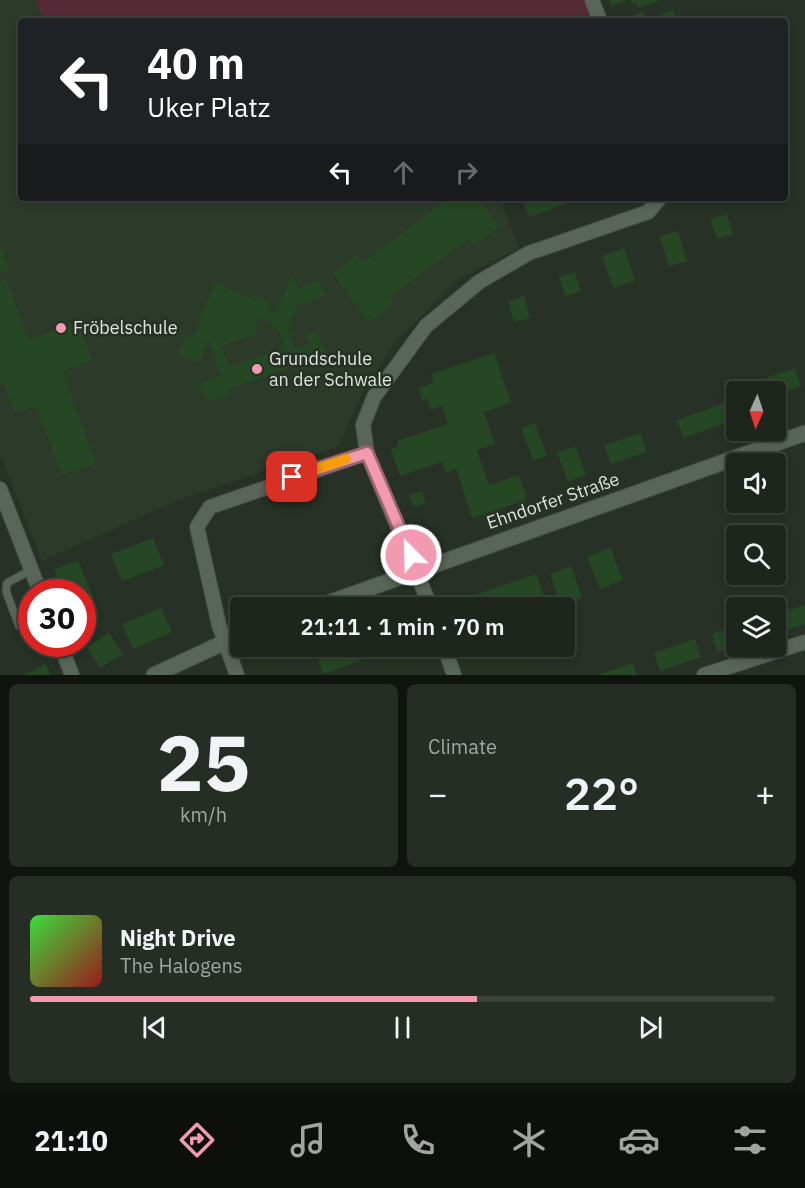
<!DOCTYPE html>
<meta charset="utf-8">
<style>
body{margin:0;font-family:"IBM Plex Sans",sans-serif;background:#252d25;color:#f1f3f6;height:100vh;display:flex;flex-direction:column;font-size:22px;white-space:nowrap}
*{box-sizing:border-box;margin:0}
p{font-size:20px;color:#a0a5a3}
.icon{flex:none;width:33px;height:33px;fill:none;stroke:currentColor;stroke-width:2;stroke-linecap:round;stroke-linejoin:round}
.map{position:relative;height:675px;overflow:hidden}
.side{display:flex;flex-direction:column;gap:9px;padding:9px;background:#10140f;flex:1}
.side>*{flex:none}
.banner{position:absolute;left:18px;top:18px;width:770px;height:183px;border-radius:6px;box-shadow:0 3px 9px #0003,0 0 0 2px #3b423b;background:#202124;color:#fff;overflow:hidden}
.needle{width:39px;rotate:183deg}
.controls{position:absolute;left:726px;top:381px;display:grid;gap:12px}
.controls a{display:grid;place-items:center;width:60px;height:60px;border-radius:6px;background:#1d251c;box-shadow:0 3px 9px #0003,0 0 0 2px #3b423b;font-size:30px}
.speed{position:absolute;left:18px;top:579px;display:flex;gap:12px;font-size:30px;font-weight:700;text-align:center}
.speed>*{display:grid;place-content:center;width:78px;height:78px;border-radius:50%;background:#1d251c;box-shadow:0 3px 9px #0003,0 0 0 2px #3b423b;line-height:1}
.speed .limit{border:9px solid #d22;background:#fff;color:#111}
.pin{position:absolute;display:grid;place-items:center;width:51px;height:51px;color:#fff;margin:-26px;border-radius:12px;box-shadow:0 3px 9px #0006}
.me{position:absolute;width:66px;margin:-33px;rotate:337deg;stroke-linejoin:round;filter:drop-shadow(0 0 4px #0008)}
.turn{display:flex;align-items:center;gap:21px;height:126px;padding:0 30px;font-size:27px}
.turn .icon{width:78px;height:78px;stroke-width:2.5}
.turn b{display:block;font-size:42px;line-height:51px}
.lanes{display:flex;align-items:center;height:57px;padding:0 30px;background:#0003;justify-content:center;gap:30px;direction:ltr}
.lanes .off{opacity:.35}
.big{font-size:45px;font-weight:600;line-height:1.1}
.side .widget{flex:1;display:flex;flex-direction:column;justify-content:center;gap:9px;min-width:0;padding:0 21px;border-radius:9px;background:#252d25}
.side .dial{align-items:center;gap:0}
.dial b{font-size:78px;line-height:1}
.song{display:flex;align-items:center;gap:18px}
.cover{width:72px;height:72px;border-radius:9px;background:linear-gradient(135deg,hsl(120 70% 55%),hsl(0 70% 35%))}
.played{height:6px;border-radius:3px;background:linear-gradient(90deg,#f19ab1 60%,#3b423b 60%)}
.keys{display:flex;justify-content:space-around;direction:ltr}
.heat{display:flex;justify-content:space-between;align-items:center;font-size:33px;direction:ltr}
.side .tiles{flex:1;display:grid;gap:9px;grid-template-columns:1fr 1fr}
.widget:last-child{grid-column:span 2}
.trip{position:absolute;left:230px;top:597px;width:345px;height:60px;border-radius:6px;background:#1d251c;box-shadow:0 3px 9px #0003,0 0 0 2px #3b423b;font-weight:600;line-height:60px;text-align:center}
.tabs{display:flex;height:96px;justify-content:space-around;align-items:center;background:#0c0f0b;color:#a0a5a3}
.tabs .icon{width:42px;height:42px}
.tabs .active{color:#f19ab1}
.tabs b{font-size:27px;color:#f1f3f6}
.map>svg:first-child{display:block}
</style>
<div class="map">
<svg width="805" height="675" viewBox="0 0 805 675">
<rect width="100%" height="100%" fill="#273126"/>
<!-- built -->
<path fill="#2c3a2a" d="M0 0H36L44 21H21V198H500L519 248 459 279 395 342 361 395 339 446 181 499 42 561 0 453Z"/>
<!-- green -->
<path fill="#562a37" d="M36 0H584L591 21H44Z"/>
<!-- building -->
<g fill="#264723" fill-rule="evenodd">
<path d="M609 0H628L611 6Z"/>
<path d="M630 0H661L638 8 636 2 631 4Z"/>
<path d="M673 10 677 21H617L643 12 646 20Z"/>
<path d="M438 198H477L499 227 474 245 469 239 389 297 394 304 369 323 333 273 357 255 363 262 442 204Z"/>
<path d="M522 198H580L529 217Z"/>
<path d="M727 214 733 234 717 239 710 219Z"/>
<path d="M678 231 687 261 669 266 660 236Z"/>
<path d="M0 245 9 269 0 272Z"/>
<path d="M624 248 635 281 613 288 602 256Z"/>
<path d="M575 272 581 291 565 296 559 277Z"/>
<path d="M294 277 298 288 319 280 324 296 297 306 288 329 295 349 310 344 307 334 317 331 328 362 302 370 300 364 227 390 228 395 207 402 200 383 221 375 208 339 200 363 178 355 187 334 193 337 215 282 250 298 251 294 271 302 268 309 276 313 291 279ZM258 318 277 327 285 347 229 367 221 346 256 334Z"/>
<path d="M6 279 29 340 77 322 92 360 62 371 96 463 62 475 36 406 15 413 3 381 0 382V281Z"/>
<path d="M524 296 530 318 514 322 508 301Z"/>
<path d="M494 353 511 403 484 412 495 444 477 450 489 485 519 475 527 500 472 518 456 469 446 473 442 462 400 476 391 449 399 446 397 441 448 424 442 406 431 410 427 399 422 401 418 388 434 383 431 374Z"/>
<path d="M795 368 801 386 776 395V392H739L738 388Z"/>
<path d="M728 402 734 420 683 438 677 420Z"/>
<path d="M535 423 547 456 533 460 521 428Z"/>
<path d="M640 433 647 452 611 464 604 445Z"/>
<path d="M575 446 586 475 568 482 557 452Z"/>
<path d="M422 491 426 503 414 507 409 495Z"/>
<path d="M153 538 164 565 122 581 111 554Z"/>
<path d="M610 548 623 580 600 589 587 557Z"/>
<path d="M78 560 95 602 82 607V592H63L54 570Z"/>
<path d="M571 566 582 598 562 606 550 574Z"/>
<path d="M536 574 544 598 516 608H449L448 604Z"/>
<path d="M805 605V624L785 631 779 613Z"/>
<path d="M161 608 172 632 133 649 122 624Z"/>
<path d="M736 626V646L718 652 712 634Z"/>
<path d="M109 633 123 654 100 668 87 647Z"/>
<path d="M695 639 701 657 660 671 654 653Z"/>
<path d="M319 646H397V647L323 674 314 648Z"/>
<path d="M633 663 637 675H597Z"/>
<path d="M45 664 51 675H24L28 673Z"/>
</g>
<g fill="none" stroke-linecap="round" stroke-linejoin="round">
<!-- service casing -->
<g stroke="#464e45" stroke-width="9">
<path id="service" d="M31 570 7 583 6 591 19 626H32"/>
</g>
<!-- minor casing -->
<g stroke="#464e45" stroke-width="16">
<g id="minor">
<path d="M592 0 600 21"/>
<path d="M0 489 40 592"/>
<path d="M431 608 367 453 363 425 374 397 426 326 479 282 529 253 648 212 660 198"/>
<path d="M60 644 72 675"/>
<path d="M444 646 454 675"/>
<path d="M237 675 219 625 197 527 210 507 367 453"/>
<path d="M704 675 805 642"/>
</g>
</g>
<!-- tertiary casing -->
<g stroke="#464e45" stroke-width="17">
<g id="tertiary">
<path d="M314 608 805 433"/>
<path d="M154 675 240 635"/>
</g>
</g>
<!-- service -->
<use href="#service" stroke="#5a6559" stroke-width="7"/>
<!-- minor -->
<use href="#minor" stroke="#5a6559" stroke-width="14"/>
<!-- tertiary -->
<use href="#tertiary" stroke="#5a6559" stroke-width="15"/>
</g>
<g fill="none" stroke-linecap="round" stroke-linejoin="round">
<!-- route casing -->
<g stroke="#9d6473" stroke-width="15">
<path id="route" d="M292 477 367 453 411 555"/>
</g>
<!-- route -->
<use href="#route" stroke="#f19ab1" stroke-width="10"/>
<!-- slow -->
<path stroke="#f59e0b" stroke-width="10" d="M310 471 346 459"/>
</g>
<!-- markers -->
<g fill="#f19ab1" stroke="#273126" stroke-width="2">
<circle cx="61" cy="328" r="6"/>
<circle cx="257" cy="369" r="6"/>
</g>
<g text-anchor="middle" stroke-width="5" stroke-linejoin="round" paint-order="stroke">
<!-- poi labels -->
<g font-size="18" fill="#dee4dd" stroke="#273126" text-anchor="start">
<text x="73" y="334">Fröbelschule</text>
<text x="269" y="365">Grundschule<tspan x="269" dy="21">an der Schwale</tspan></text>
</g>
<!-- street labels -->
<g font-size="18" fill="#dee4dd" stroke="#273126">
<text transform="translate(553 501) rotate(-19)" y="6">Ehndorfer Straße</text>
</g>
</g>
</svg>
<div class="controls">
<a><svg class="needle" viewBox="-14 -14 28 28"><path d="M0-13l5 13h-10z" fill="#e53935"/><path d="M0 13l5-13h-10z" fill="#a0a5a3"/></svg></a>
<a><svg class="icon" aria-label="sound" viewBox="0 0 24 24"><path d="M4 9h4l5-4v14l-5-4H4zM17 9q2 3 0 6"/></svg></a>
<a><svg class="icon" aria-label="search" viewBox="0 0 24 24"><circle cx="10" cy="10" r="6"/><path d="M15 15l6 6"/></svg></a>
<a><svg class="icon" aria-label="layers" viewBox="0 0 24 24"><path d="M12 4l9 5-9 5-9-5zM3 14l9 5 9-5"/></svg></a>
</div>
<div class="speed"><div class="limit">30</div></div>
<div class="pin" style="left:292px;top:477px;background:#d93025"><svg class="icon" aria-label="arrive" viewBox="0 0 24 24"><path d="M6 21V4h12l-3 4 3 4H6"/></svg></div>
<svg class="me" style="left:411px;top:555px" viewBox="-20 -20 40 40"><circle r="17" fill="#f19ab1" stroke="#fff" stroke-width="3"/><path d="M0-11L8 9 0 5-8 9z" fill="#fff"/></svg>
<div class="trip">21:11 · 1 min · 70 m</div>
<div class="banner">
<div class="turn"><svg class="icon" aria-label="left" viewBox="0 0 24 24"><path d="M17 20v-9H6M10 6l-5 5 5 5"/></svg><div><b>40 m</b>Uker Platz</div></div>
<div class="lanes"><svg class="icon" aria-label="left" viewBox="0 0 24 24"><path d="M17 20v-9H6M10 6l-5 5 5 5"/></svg><svg class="icon off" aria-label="ahead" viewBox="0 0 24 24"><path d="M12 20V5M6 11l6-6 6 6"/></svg><svg class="icon off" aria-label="right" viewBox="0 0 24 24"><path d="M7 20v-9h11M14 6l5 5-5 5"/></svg></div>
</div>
</div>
<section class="side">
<div class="tiles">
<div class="widget dial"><b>25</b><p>km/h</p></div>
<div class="widget"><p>Climate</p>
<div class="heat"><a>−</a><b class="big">22°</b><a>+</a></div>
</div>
<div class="widget">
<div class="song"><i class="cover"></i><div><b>Night Drive</b><p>The Halogens</p></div></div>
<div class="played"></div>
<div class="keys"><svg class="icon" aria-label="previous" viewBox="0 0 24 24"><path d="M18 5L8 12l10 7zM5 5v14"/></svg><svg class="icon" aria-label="pause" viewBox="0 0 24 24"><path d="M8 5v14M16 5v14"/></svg><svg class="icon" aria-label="next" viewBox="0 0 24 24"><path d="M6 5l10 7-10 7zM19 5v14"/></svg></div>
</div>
</div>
</section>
<nav class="tabs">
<b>21:10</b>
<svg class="icon active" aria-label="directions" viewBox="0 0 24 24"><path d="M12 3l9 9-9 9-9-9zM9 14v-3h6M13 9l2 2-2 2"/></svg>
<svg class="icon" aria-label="music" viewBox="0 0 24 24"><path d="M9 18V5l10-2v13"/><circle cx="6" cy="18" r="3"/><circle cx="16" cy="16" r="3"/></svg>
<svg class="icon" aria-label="phone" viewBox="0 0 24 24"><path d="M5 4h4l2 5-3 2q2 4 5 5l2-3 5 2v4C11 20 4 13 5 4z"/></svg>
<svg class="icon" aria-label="climate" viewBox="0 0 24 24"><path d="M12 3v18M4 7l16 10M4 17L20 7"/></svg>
<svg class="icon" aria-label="car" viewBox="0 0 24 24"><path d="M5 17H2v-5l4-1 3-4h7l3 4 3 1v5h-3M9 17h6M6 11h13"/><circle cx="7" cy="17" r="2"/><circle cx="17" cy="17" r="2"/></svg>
<svg class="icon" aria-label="filters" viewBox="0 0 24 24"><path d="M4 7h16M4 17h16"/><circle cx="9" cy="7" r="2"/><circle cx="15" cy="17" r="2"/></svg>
</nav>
